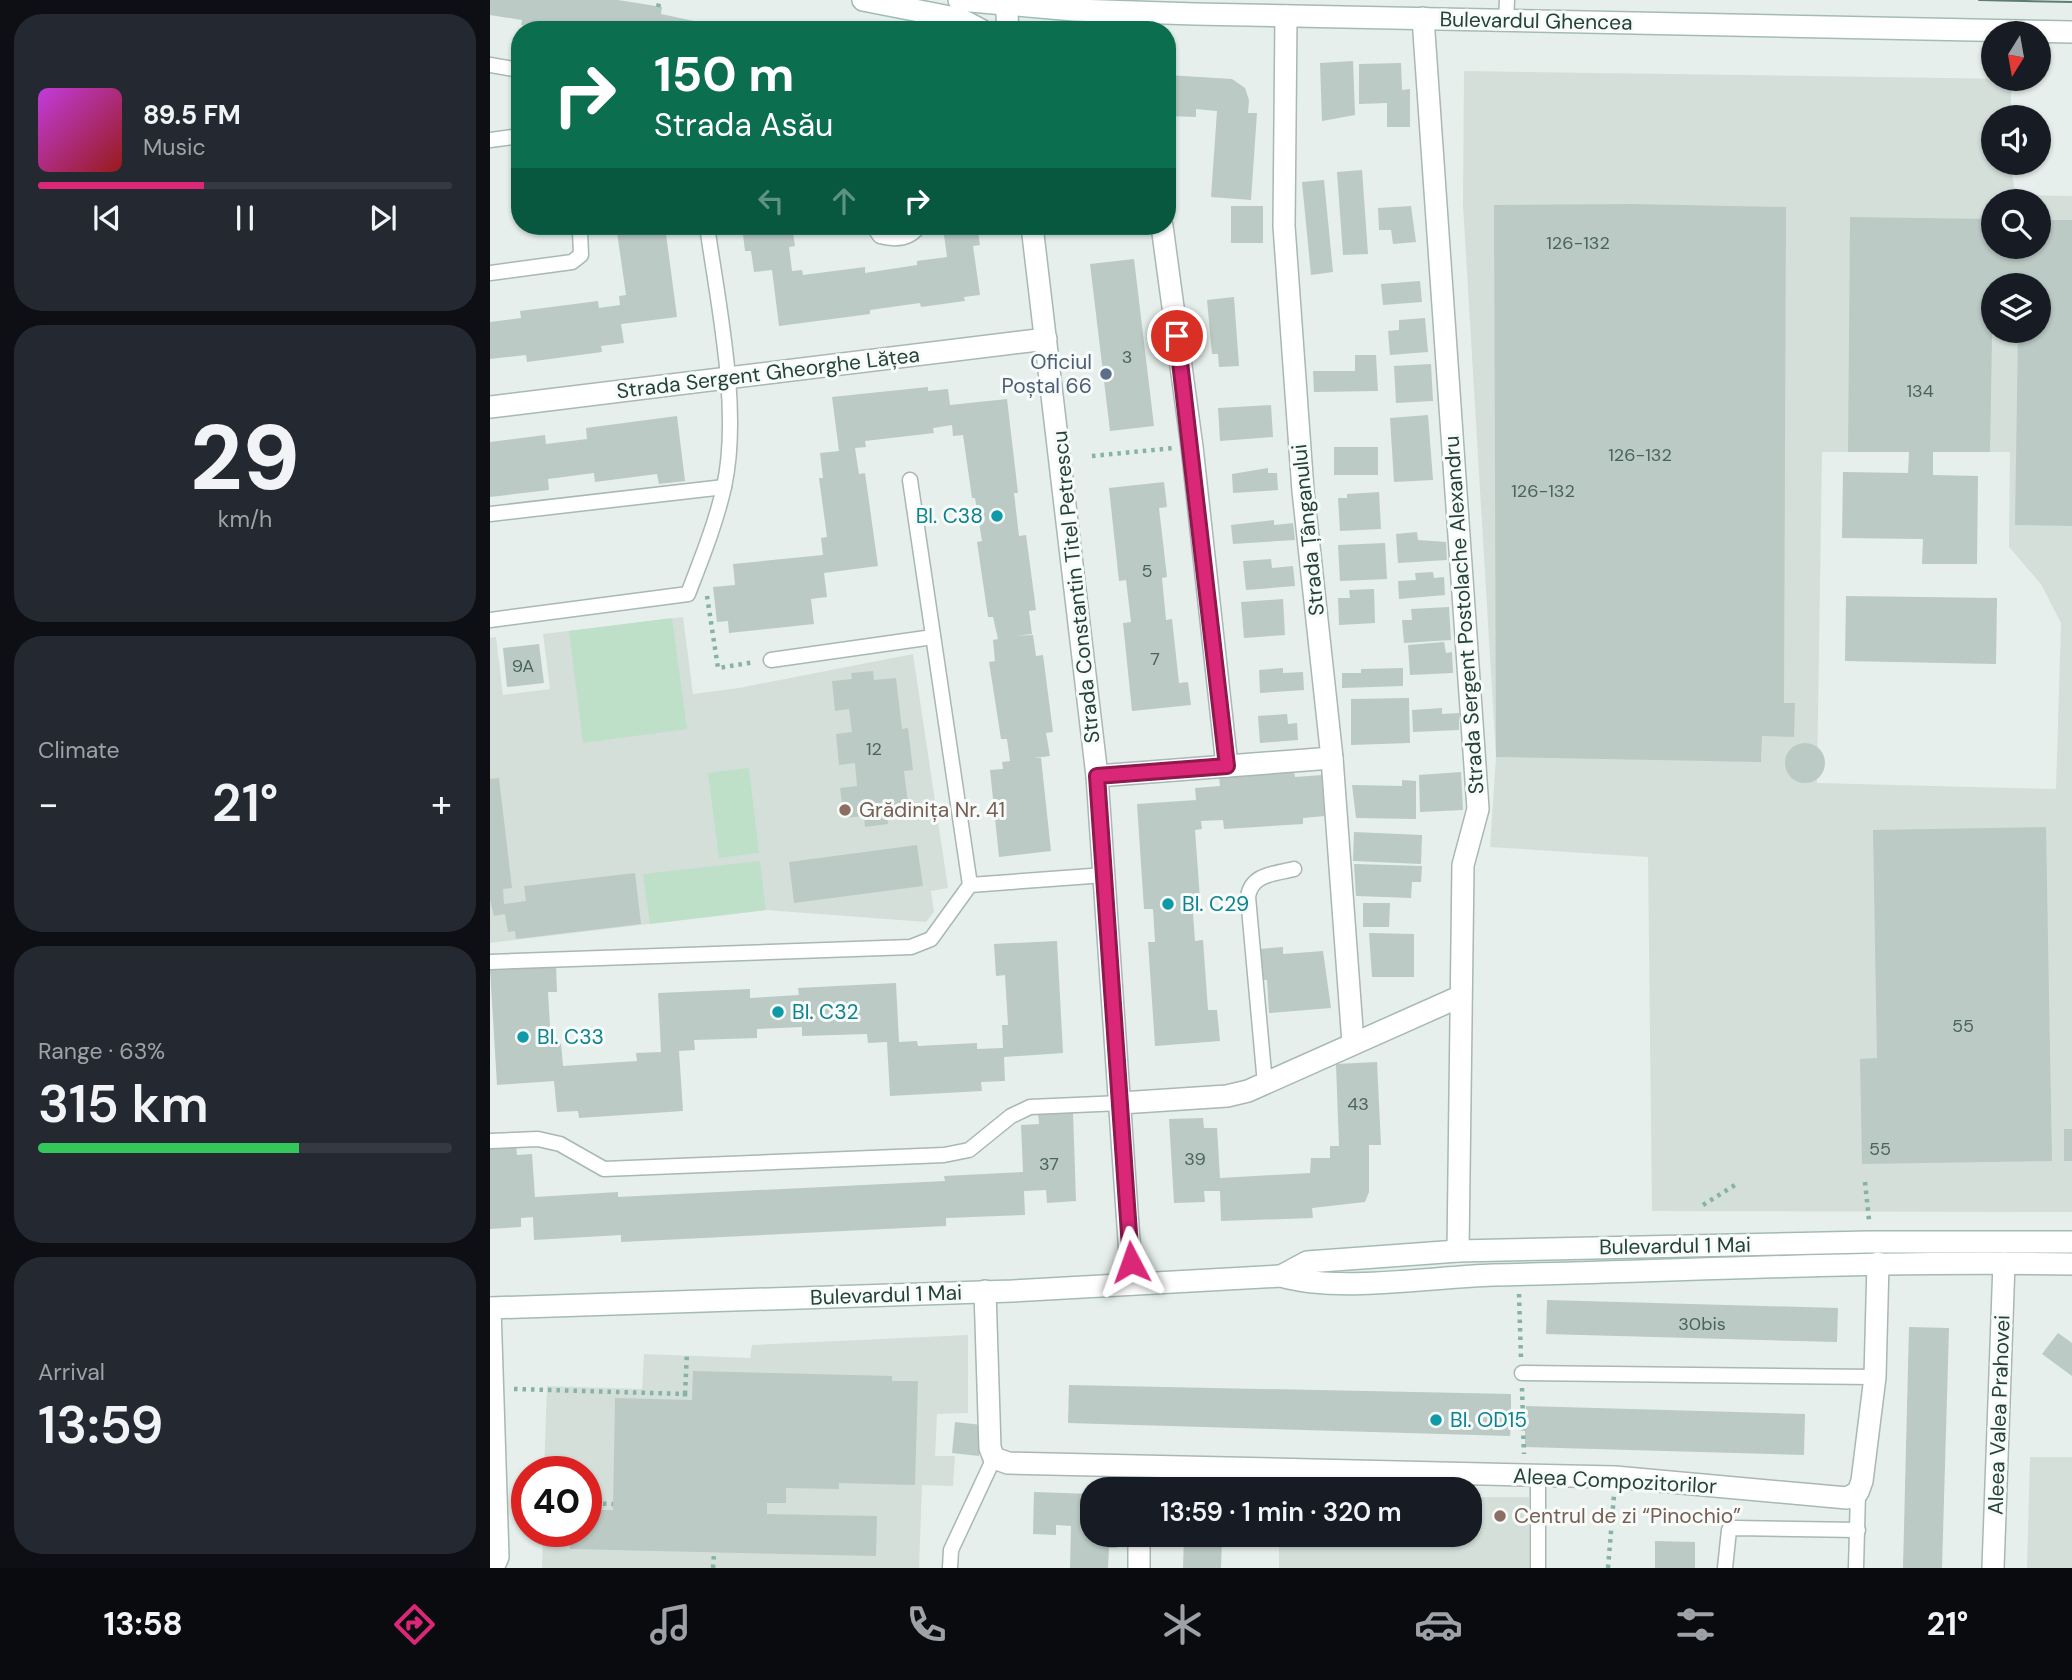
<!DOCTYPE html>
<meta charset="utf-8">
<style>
body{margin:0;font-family:"DM Sans",sans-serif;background:#242831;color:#f1f3f6;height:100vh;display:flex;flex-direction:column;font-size:26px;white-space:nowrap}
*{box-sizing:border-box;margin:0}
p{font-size:23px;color:#9ea1a6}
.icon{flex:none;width:38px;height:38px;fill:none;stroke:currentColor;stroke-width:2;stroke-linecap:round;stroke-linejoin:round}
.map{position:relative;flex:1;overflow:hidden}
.details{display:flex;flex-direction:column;gap:14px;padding:14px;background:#0d0f14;width:490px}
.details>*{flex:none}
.top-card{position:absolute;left:21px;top:21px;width:665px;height:214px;border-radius:28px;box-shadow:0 2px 5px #0004;background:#0b6e4f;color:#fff;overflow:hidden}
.needle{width:46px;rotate:191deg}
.controls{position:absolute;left:1491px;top:21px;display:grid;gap:14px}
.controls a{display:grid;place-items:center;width:70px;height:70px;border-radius:50%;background:#171b24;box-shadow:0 2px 5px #0004;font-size:35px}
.speed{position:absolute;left:21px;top:1456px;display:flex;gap:14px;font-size:35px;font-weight:700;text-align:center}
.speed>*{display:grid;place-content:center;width:91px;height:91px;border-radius:50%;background:#171b24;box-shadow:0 2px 5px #0004;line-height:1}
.speed .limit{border:10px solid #d22;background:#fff;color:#111}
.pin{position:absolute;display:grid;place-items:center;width:60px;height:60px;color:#fff;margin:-30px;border:4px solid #fff;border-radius:50%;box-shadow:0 2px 7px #0007}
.me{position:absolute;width:77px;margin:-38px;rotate:356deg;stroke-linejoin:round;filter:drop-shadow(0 0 5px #0008)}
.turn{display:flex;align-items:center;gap:24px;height:147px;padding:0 28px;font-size:32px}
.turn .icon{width:91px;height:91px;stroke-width:2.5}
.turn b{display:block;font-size:49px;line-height:60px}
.lanes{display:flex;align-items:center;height:66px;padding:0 28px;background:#0003;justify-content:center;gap:35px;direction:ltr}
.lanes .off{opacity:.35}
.big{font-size:52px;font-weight:600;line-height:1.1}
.details .tile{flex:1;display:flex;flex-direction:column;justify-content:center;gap:10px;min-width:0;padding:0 24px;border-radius:28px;background:#242831}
.details .dial{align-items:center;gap:0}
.dial b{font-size:91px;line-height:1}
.song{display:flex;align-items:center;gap:21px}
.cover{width:84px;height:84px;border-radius:10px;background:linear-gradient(135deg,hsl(290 70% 55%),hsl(0 70% 35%))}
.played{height:7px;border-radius:4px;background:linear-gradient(90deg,#db2777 40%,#363941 40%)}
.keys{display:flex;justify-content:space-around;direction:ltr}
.heat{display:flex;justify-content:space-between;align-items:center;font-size:38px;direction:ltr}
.charge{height:10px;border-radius:5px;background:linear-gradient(90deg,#34c759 63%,#363941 0)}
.trip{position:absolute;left:590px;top:1477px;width:402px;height:70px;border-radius:28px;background:#171b24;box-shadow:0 2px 5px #0004;font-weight:600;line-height:70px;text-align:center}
.menu{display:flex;height:112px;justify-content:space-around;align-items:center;background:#090b0e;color:#9ea1a6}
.menu .icon{width:49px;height:49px}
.menu .selected{color:#db2777}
.menu b{font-size:32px;color:#f1f3f6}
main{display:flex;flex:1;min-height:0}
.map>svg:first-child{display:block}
</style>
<main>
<section class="details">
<div class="tile">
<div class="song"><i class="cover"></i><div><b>89.5 FM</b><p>Music</p></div></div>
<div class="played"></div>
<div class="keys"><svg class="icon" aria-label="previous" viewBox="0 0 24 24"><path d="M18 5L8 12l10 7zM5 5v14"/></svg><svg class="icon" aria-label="pause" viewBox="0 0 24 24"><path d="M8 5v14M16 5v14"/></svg><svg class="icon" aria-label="next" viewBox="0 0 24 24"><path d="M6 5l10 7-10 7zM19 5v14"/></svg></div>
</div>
<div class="tile dial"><b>29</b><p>km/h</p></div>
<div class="tile"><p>Climate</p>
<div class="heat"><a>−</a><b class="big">21°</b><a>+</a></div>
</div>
<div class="tile"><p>Range · 63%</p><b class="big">315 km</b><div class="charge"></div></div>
<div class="tile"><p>Arrival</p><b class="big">13:59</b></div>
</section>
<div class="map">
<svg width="1582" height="1568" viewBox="0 0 1582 1568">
<rect width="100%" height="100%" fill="#e6efeb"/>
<!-- built -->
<g fill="#d4dfda" fill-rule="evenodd">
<path d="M974 71 1521 79V117H1503V163H1521L1524 187 1536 195 1582 196V1212L1162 1211 1158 857 1000 847 1006 757 973 205ZM1503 201H1549V247H1503ZM1503 285H1549V331H1503ZM1332 452H1520L1519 547 1551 584 1571 623 1566 789 1327 783Z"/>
<path d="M193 617 203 694 249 688 423 654 458 888 441 891 444 912 436 922 276 910 0 943V638L6 637 13 695 60 689 53 634Z"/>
<path d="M478 1335V1413L447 1414 445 1456H465L463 1486 432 1485 429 1568H52L53 1531H96V1472H54L57 1386 152 1389 154 1354 260 1358 262 1345Z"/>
<path d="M1540 1457H1582V1568H1537Z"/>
<path d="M980 1497H1039V1568H789V1535H980Z"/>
</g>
<!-- green -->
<g fill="#bfe0c8">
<path d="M182 618 197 729 93 743 79 631Z"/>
<path d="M259 768 269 853 229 858 218 773Z"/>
<path d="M270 861 276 910 160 924 153 874Z"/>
</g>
<!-- building -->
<g fill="#bbcac4">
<path d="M0 0H128L172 7 171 14 247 30H93L56 23 55 28 31 25 32 20 0 15Z"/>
<path d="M257 21 297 28V30H256Z"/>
<path d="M863 61 865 115 832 121 830 63Z"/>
<path d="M911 63 912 90 920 89V127H897V103L869 104V64Z"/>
<path d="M677 75 742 79 755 88 759 100 758 113H767L761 200 721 197 727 111 706 109V117L677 116Z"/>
<path d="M872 170 878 254 853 255 847 172Z"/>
<path d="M834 180 843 272 821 275 812 182Z"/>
<path d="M1143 204 1296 207 1294 703H1305L1304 737 1272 736 1271 762 1006 757 1004 205Z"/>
<rect x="741" y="206" width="32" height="37"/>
<path d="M921 206 926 242 903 244 901 230H889L888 208Z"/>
<path d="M1360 217 1503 219V247H1549V220H1582V526L1525 525 1528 331H1549V285H1503L1500 452H1443V475L1488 476 1487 564H1432L1433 539 1352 538 1353 472 1418 473 1419 452H1358Z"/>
<path d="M132 226H175L187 317 131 324 134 343 111 346 112 352 37 362 36 355 0 359V322L31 318 30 311 108 301 109 308 130 305 129 296 136 295 127 232 133 231Z"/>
<path d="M252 226H302L305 246 299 247 302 271 312 270 313 275 375 267V273L427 265V261L457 257 453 228 446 229 445 226H487L490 245 483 246 490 295 474 297 475 301 431 307 430 303 380 310V314L289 326 282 270 264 272 261 251H255Z"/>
<path d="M644 259 664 426 620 431 600 264Z"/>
<path d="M930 281 932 302 893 305 891 284Z"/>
<path d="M744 297 749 366 729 367 728 354H722L717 300Z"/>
<path d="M935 318 938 352 900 355 898 331 909 330V320Z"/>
<path d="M865 355H886L888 391 824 392 823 371H865Z"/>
<path d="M941 364 943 401 906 403 904 366Z"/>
<path d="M438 387V391L458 389 460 405 517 399 528 493H524L529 536 536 535 546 610 539 611 542 634 523 636 543 635 546 656 553 655 563 732 556 733 560 756 544 758H551L561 851 509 857 500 770 513 769 512 762 520 761 517 739H511L499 662 505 661 503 640 508 639 503 617H498L487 542 492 541 485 498H482L473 435 463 436 462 425 443 428 444 433 375 441 376 447 365 448 369 474 375 473 388 566 334 573 337 597 321 599 324 624 239 633 238 621 227 622 223 587 245 585 243 564 333 555 331 538 337 537 329 478H333L330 453 349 451 342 397Z"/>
<path d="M781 405 783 437 730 441 728 408Z"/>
<path d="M938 415 943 480 904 482 900 418Z"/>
<path d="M187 416 195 481 169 484 167 474 105 482 104 473 58 479 59 490 0 497V442L55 435 56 444 97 439 96 428Z"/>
<rect x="844" y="447" width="44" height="28"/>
<path d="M778 468V473H787L788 490 743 493 742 474Z"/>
<path d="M674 482 677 507 669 508 677 577 672 578 676 620 682 619 689 683 698 682 701 705 642 711 633 623 641 622 639 605 636 580 629 581 619 488Z"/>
<path d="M889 492 891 529 850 531 848 498H857V494Z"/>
<path d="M784 520V525L803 523 805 540 743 544 741 525Z"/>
<path d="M927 532 928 540 956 542 957 560 908 563 906 534Z"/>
<path d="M895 543 897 579 850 581 848 545Z"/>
<path d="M781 559 782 568 803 566 805 586 756 590 753 561Z"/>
<path d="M943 572 944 578 954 577 955 595 909 599 908 581 926 580 925 573Z"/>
<path d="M884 589 885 623 849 625 848 598H860L859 590Z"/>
<path d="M1356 596 1507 598 1506 664 1355 661Z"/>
<path d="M793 599 795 635 754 638 751 602Z"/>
<path d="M959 607 961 640 914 643 912 620H922L921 609Z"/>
<path d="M954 642 956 653 962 652 963 673 920 675 918 645Z"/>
<path d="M49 644 54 683 17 687 13 648Z"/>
<path d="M793 668V673L813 672 814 690 770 693 769 670Z"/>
<path d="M913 668V686L852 688V673H871V669Z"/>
<path d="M383 671 384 680 406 678 412 729 418 728 423 770 414 771 419 812 397 815 398 824 375 827 374 816 354 818 350 788 367 786 365 763 349 765 346 734 362 732 359 709 345 711 342 681 362 679 361 673Z"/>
<path d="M919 698 920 743 861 745V699Z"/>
<path d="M952 708V714L969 713V730L923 732 922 710Z"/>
<path d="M797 714 798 724 807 723 808 740 770 743 768 716Z"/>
<circle cx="1315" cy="763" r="20"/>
<path d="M804 770 805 777 832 775 835 816 813 818V824L734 829 733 820 711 821 712 829 705 830 710 899 702 900 705 941 713 940 718 1010H727L730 1041 665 1046 658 942H665L663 909H654L647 804 706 800 705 788 730 786 729 776Z"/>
<path d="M971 772 973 810 930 812 929 775Z"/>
<path d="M9 778 22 888 13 889 14 904 36 901 34 886 145 873 151 924 26 939 25 931 18 932 15 914 4 916 0 900V779Z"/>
<path d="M912 780 926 781V819L866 818 862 785 912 786Z"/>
<path d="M1556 827 1562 1161 1372 1164 1370 1059 1387 1058 1383 830Z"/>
<path d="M864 832 932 835 931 864 863 861Z"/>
<path d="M427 845 433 886 304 903 299 862Z"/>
<path d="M864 864 932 866 931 882H922L921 898 866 896Z"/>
<path d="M873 903H900L899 927H873Z"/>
<path d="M879 933 924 934V977H882Z"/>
<path d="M567 941 573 1053 514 1057 515 1081 491 1082 492 1091 400 1096 397 1042 378 1043 377 1034 312 1036V1027L267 1029V1038L204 1040 205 1050 189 1051 193 1111 89 1118 88 1111 67 1112 64 1081 7 1085 0 969 66 964 67 992H58L61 1043H71L73 1066 147 1061 146 1053 171 1052 168 993 260 989V998L309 995 308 988 406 983 409 1042 427 1041 428 1046 487 1043V1049L513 1048 512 1025H518L515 975 506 976 504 944Z"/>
<path d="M793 947V954L833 951 841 1008 779 1013 777 980H772L769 949Z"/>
<path d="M887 1062 891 1145H879V1192L875 1202 822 1208 823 1218 731 1221 730 1191H714L715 1202 684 1203 679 1119 713 1118 714 1128H727L730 1178 820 1173 821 1158H840V1146H849L846 1064Z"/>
<path d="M583 1112 586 1201 557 1203 556 1190 534 1191 535 1215 456 1218V1226L131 1242V1235L44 1240 43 1217 31 1218V1227L0 1229V1146L26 1144 27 1155 42 1154 45 1197 128 1192V1197L455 1181 454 1176 533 1172 531 1125 549 1124 548 1113Z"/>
<rect x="1574" y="1129" width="8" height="32"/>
<path d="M1057 1300 1348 1308 1347 1342 1056 1334Z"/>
<path d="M1419 1327 1459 1328 1452 1568H1413Z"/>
<path d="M1568 1333 1582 1343V1376L1552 1354Z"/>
<path d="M203 1371 402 1376V1381H428L425 1485 349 1483V1489L296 1488V1503H277V1514L387 1516 386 1556 80 1549 81 1531H96V1510H123L125 1398 202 1400Z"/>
<path d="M579 1385 1021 1394V1417L1036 1418V1406L1315 1414 1314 1455 1035 1447V1427L1021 1426 1020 1436 578 1423Z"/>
<path d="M465 1422 492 1425 489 1456 462 1453Z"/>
<path d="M544 1492 602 1494V1535H627V1548H619L618 1568H580L581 1526 566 1525V1535L543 1534Z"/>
<path d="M694 1537 732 1538 731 1568H693Z"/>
<path d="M1165 1541 1205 1542V1568H1165Z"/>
</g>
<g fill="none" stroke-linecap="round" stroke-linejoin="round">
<!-- service casing -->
<g stroke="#a8b8b2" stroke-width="17">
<g id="service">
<path d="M1016 20 1017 0"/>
<path d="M0 65 30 70"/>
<path d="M0 140 30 136"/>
<path d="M383 226 390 236C405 240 419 240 429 226"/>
<path d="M0 273 82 262 91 255 90 231"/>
<path d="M420 480 480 885"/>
<path d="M0 514 234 487"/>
<path d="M0 620 198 594C211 560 226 523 234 487 251 410 228 304 217 226"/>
<path d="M281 660 443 637"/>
<path d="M0 962 421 947 441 939 480 885 615 875"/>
<path d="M775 1084 758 897C761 874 784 874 804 869"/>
<path d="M0 1141 48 1139 70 1144 114 1169 454 1155 479 1150 521 1116 540 1107 631 1103"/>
<path d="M1032 1373 1385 1377"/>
<path d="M1048 1475V1568"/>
<path d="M460 1568 461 1550 504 1458"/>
<path d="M1235 1568 1239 1530 1245 1528 1368 1530"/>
<path d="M1366 1568 1368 1492"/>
</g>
</g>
<!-- minor casing -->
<g stroke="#a8b8b2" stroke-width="24">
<g id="minor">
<path d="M796 16 794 226 813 491 842 758 863 1043"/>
<path d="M933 18 988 809 973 865 968 1251"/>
<path d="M672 226 702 447 737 766"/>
<path d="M0 407 556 339"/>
<path d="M607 776 842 758"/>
<path d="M631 1103 737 1096 758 1091 969 997"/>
<path d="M495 1291 500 1448 504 1458 518 1463 1125 1477 1357 1498 1368 1492 1372 1481 1385 1377 1388 1263"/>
<path d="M0 1308 8 1557 3 1568"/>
<path d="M649 1535V1568"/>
<path d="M1503 1568 1514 1263"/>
</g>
</g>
<!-- tertiary casing -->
<g stroke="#a8b8b2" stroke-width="24">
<g id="tertiary">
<path d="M516 0 518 30"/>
<path d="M542 226 607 776 642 1284"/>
</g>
</g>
<!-- secondary casing -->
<g stroke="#a4bbb3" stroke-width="24">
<g id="secondary">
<path d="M373 0 470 19 491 30"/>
<path d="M469 0 584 10 705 14 1582 32"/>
<path d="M791 1276 817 1262 968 1251 1379 1242H1582"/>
<path d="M0 1308 522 1291 791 1276C848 1293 941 1277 1003 1275 1196 1271 1389 1260 1582 1264"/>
</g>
</g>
<!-- path -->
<g stroke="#86b3a5" stroke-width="4.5" stroke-dasharray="3.5 5" stroke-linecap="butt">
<path d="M168 7 170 0"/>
<path d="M602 456 684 448"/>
<path d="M217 596 228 668 265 662"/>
<path d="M1375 1182 1379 1220"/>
<path d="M1213 1205 1245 1185"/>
<path d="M1029 1294 1031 1359"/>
<path d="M1032 1388 1033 1418"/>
<path d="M24 1389 195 1394V1400"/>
<path d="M195 1394 197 1352"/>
<path d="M1033 1427 1034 1454"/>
<path d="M96 1503 123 1504"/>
<path d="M223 1568 224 1553"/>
<path d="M1118 1568 1124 1495"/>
</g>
<!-- service -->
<use href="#service" stroke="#fff" stroke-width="14"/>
<!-- minor -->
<use href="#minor" stroke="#fff" stroke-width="21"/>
<!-- tertiary -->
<use href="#tertiary" stroke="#fff" stroke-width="21"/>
<!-- secondary -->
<use href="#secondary" stroke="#fff" stroke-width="21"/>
<!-- tram -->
<path stroke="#5f7d75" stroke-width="2" d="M1489 0 1582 2"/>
</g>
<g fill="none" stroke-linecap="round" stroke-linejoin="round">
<!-- route casing -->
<g stroke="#8e194d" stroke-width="18">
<path id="route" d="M641 1262 607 776 737 766 687 336"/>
</g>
<!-- route -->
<use href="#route" stroke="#db2777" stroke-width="12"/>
</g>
<!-- markers -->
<circle fill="#5c6f8a" stroke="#f7fbf9" stroke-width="2.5" cx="616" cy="374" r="7"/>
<g fill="#0f9aa8" stroke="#f7fbf9" stroke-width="2.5">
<circle cx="507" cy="516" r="7"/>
<circle cx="678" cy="904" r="7"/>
<circle cx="288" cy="1012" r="7"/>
<circle cx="33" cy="1037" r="7"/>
<circle cx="946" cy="1420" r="7"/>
</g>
<g fill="#8d6e63" stroke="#f7fbf9" stroke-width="2.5">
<circle cx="355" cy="810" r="7"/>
<circle cx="1010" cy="1516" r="7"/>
</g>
<g text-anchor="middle" stroke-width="6" stroke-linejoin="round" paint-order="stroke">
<!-- number labels -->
<g font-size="18" fill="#4a645c">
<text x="1088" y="249">126-132</text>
<text x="637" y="363">3</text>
<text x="1430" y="397">134</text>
<text x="1150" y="461">126-132</text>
<text x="1053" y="497">126-132</text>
<text x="657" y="577">5</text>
<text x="665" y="665">7</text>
<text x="33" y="672">9A</text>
<text x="384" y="755">12</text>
<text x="1473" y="1032">55</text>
<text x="868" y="1110">43</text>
<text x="1390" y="1155">55</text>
<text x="705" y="1165">39</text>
<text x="559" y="1170">37</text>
<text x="1212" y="1330">30bis</text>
</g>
<!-- street labels -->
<g font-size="21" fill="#24423a" stroke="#f7fbf9">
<text transform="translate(1046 21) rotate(1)" y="7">Bulevardul Ghencea</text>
<text transform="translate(278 373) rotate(-7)" y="7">Strada Sergent Gheorghe Lățea</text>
<text transform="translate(818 530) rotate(-96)" y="7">Strada Țânganului</text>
<text transform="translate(586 587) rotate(-96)" y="7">Strada Constantin Titel Petrescu</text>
<text transform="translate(974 615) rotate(-94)" y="7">Strada Sergent Postolache Alexandru</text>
<text transform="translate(1185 1246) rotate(-1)" y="7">Bulevardul 1 Mai</text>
<text transform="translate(396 1295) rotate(-2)" y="7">Bulevardul 1 Mai</text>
<text transform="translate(1509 1415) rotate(-88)" y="7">Aleea Valea Prahovei</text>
<text transform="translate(1125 1481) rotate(3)" y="7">Aleea Compozitorilor</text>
</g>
<!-- service labels -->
<g font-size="21" fill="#4e5e75" stroke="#f7fbf9" text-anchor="end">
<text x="602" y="369">Oficiul<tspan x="602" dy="24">Poștal 66</tspan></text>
</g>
<!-- culture labels -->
<g font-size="21" fill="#0d838f" stroke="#f7fbf9" text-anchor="start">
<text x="493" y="523" text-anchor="end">Bl. C38</text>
<text x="692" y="911">Bl. C29</text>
<text x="302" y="1019">Bl. C32</text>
<text x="47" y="1044">Bl. C33</text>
<text x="960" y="1427">Bl. OD15</text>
</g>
<!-- education labels -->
<g font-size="21" fill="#785e54" stroke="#f7fbf9" text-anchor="start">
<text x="369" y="817">Grădinița Nr. 41</text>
<text x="1024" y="1523">Centrul de zi “Pinochio”</text>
</g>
</g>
</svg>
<div class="controls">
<a><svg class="needle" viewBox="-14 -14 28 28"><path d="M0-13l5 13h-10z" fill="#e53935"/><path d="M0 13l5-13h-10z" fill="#9ea1a6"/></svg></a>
<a><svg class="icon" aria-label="sound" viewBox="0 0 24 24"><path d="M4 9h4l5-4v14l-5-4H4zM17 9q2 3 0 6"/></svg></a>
<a><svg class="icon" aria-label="search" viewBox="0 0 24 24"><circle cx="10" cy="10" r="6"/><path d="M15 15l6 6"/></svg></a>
<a><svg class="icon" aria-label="layers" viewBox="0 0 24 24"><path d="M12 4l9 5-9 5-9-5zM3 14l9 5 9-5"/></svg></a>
</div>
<div class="speed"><div class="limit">40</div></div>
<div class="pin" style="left:687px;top:336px;background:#d93025"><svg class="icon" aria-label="arrive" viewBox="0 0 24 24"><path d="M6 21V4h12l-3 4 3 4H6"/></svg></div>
<svg class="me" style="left:641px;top:1262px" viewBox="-20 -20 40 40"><path d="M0-17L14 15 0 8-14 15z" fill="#db2777" stroke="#fff" stroke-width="4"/></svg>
<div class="trip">13:59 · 1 min · 320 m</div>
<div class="top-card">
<div class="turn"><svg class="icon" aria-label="right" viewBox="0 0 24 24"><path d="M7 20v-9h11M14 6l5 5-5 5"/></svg><div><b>150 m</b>Strada Asău</div></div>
<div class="lanes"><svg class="icon off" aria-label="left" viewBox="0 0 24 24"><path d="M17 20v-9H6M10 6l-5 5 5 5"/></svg><svg class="icon off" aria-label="ahead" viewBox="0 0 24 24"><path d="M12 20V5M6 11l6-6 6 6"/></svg><svg class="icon" aria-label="right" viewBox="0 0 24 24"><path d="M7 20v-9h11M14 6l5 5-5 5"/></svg></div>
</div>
</div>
</main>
<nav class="menu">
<b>13:58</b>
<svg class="icon selected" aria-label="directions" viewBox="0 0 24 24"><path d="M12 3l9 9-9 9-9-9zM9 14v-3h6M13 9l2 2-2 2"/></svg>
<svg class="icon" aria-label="music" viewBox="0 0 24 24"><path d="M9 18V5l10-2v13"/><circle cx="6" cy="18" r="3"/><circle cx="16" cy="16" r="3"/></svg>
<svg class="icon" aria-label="phone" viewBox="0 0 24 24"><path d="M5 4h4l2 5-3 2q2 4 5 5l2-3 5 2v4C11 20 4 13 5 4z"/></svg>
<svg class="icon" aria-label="climate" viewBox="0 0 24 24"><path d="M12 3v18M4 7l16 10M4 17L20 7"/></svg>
<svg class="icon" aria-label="car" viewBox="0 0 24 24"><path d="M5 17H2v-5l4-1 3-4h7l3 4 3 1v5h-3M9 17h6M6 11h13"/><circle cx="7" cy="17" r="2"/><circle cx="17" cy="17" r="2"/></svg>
<svg class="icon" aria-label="filters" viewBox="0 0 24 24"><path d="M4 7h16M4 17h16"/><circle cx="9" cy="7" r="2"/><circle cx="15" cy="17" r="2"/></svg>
<b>21°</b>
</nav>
